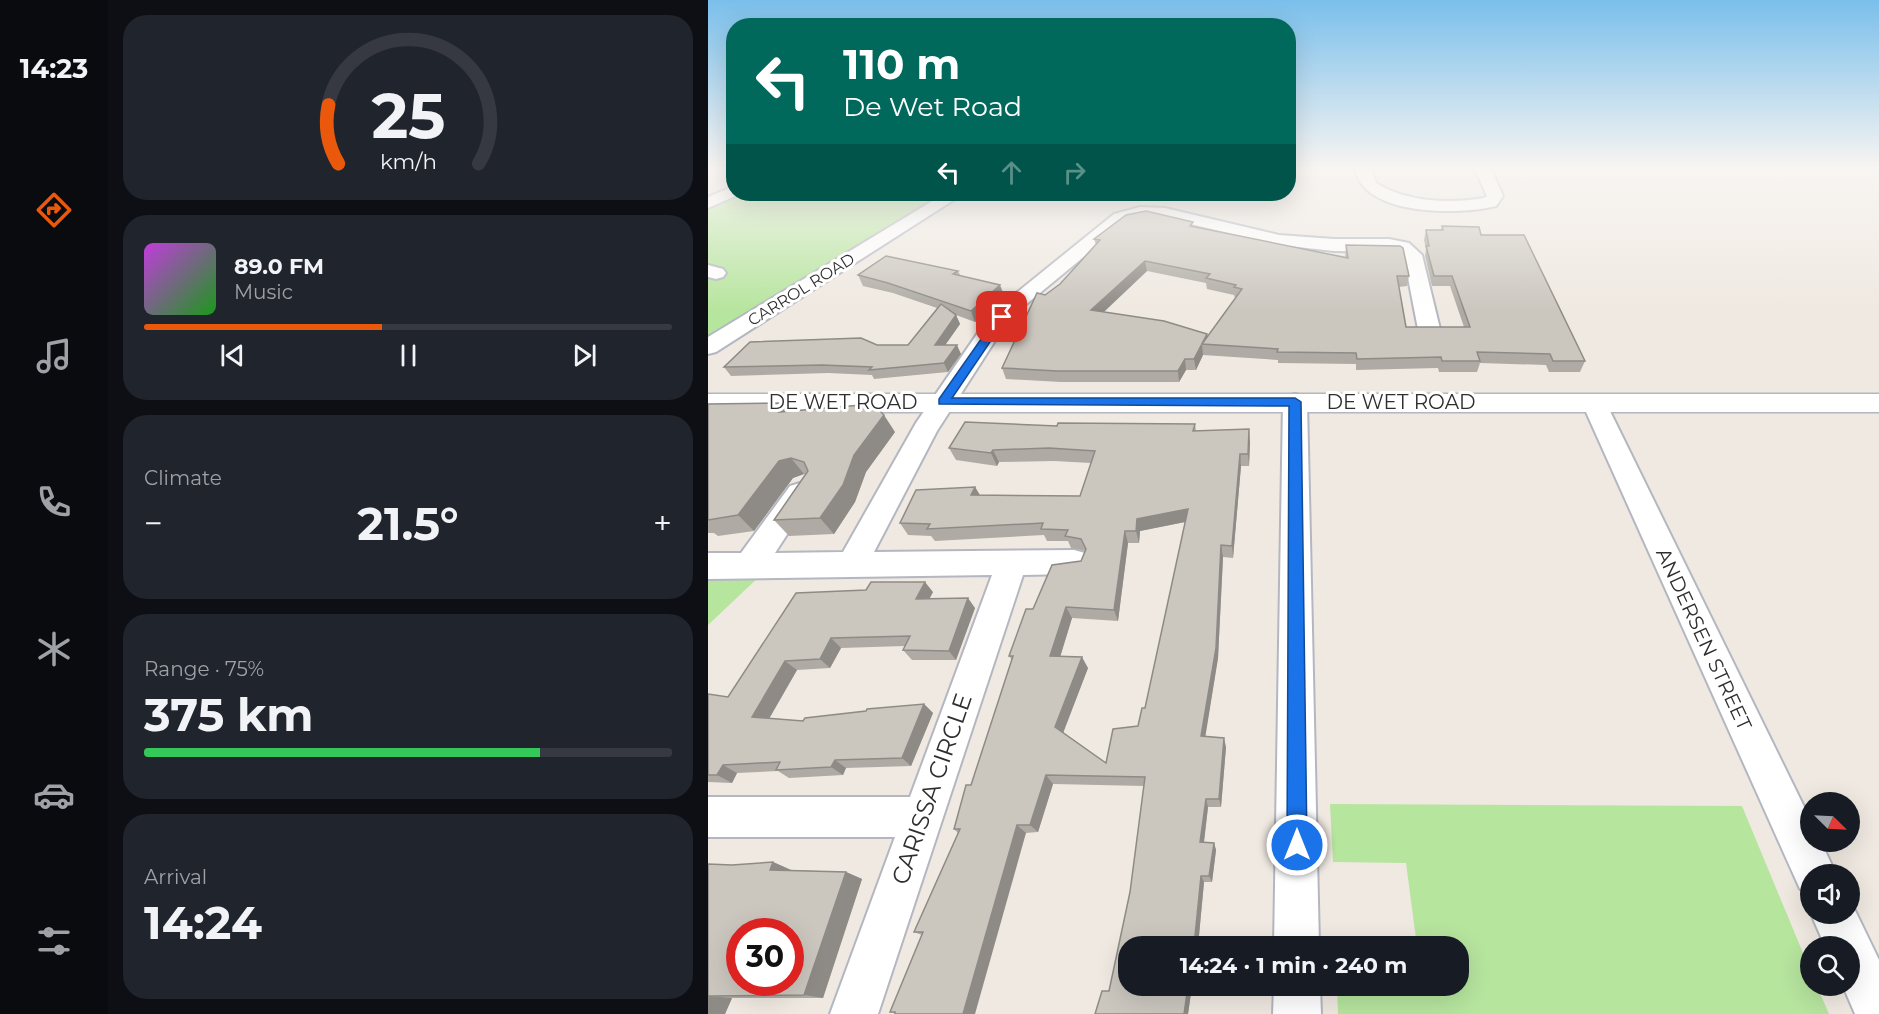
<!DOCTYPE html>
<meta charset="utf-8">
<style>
body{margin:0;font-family:Montserrat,sans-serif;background:#20242c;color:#f1f3f6;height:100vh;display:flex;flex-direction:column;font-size:22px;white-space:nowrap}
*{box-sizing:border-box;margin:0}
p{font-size:20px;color:#9ea1a6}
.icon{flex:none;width:33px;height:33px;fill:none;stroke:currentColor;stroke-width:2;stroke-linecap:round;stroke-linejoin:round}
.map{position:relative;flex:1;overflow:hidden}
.drawer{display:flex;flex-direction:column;gap:15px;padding:15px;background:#0d0f14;width:600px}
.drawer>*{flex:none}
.banner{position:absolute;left:18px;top:18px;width:570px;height:183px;border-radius:24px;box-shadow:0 6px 24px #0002;background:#00695c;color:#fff;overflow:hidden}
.needle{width:39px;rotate:114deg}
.buttons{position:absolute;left:1092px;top:792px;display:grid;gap:12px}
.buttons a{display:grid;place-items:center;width:60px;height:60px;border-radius:50%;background:#171b24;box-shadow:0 6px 24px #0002;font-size:30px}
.speed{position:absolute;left:18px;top:918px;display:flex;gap:12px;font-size:30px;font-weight:700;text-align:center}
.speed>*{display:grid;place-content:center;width:78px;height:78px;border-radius:50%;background:#171b24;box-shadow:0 6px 24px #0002;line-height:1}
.speed .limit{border:9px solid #d22;background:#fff;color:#111}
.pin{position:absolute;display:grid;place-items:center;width:51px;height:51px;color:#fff;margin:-26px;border-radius:12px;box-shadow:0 3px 9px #0006}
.me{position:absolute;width:66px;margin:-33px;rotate:0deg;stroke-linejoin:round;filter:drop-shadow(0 0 4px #0008)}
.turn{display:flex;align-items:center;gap:21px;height:126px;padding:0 18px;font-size:27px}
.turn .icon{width:78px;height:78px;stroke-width:2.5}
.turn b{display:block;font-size:42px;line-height:51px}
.lanes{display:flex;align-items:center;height:57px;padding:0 18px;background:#0003;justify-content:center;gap:30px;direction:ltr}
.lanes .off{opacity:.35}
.big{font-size:45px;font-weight:700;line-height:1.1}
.drawer .widget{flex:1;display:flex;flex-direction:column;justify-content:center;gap:9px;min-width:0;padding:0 21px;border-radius:24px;background:#20242c}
.drawer .dial{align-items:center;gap:0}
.dial svg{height:156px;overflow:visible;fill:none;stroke:#363941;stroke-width:7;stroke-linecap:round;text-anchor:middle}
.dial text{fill:#f1f3f6;stroke:none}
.song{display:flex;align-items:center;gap:18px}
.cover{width:72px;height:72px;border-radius:9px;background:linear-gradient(135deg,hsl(290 70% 55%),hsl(120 70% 35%))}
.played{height:6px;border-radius:3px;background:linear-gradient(90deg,#ea580c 45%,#363941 45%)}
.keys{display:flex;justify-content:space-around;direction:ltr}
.heat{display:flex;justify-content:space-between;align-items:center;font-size:33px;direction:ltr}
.charge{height:9px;border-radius:4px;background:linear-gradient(90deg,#34c759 75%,#363941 0)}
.trip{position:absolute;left:410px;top:936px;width:351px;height:60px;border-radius:24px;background:#171b24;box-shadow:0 6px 24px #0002;font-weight:700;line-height:60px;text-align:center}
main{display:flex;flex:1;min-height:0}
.tab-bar{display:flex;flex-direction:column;width:108px;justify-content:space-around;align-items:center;background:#090b0e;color:#9ea1a6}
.tab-bar .icon{width:42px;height:42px}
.tab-bar .active{color:#ea580c}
.tab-bar b{font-size:27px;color:#f1f3f6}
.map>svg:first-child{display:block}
</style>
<main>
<nav class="tab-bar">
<b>14:23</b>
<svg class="icon active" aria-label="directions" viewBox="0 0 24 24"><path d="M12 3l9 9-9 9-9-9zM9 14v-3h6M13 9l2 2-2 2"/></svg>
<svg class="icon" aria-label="music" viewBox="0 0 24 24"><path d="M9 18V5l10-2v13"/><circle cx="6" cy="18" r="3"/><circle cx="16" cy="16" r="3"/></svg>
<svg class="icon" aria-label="phone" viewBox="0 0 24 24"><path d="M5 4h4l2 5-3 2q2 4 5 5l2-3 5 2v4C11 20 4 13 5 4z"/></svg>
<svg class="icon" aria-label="climate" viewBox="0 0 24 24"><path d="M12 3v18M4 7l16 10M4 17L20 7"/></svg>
<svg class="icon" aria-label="car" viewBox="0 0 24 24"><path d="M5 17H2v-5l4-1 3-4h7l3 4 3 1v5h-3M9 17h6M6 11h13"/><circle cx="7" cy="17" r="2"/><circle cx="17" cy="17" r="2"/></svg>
<svg class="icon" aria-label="filters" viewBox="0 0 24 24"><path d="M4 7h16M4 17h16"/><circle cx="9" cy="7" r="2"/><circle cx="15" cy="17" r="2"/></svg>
</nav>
<section class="drawer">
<div class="widget dial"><svg viewBox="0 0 100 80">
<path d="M14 69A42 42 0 1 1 86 69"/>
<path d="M14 69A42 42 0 0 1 9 39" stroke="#ea580c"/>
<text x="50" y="56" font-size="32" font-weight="700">25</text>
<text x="50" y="72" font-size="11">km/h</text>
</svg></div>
<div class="widget">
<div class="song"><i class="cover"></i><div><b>89.0 FM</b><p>Music</p></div></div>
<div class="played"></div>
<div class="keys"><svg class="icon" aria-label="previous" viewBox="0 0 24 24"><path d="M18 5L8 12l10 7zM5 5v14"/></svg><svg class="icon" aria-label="pause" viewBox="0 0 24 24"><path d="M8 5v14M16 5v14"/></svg><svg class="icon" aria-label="next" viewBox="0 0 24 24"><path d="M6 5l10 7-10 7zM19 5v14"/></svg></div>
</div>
<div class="widget"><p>Climate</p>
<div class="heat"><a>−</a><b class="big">21.5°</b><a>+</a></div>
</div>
<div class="widget"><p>Range · 75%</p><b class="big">375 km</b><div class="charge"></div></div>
<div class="widget"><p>Arrival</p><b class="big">14:24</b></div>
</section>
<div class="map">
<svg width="1171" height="1014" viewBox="0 0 1171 1014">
<rect width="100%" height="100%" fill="#efe9e1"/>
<!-- green -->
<g fill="#b6e59e">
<path d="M28 194H238L0 339V279L18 269 0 265V206Z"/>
<path d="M55 573 0 625V574Z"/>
<path d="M622 804 1034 806 1102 970V986H1109L1121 1014H630L629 986H750V946H709L698 863 625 862Z"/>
</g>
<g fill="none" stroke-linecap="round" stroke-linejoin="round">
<!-- street casing -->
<g stroke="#b4b7c1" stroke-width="4">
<g id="street">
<path d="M647 169H663L668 183C698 202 741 204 776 198L779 196 767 169H783L795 196 788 206C752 215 656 217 647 169Z"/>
<path d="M26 186V194H32L0 208V197Z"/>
<path d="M236 194H255L8 352 0 354V337Z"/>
<path d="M432 207 457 208 571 235 626 239H681L701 243 714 255 732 329 729 334 721 336 713 334 710 329 696 257 688 252 626 251 571 245 457 218 433 217 418 222 310 311 294 330 229 431 166 552 366 550 377 553 381 562 377 571 366 574 315 575 170 1014H122L187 837H0V797H202L284 575 0 579V553H33L82 486 92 483 102 486 106 493 67 553 135 552 208 423 278 321 296 303 406 214Z"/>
<path d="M0 265 15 269 18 273 15 277 8 279 0 277Z"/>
<path d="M587 394 596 396 599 402 611 946H566L575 402 578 396Z"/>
<path d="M886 395 895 397 898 403 1102 819V842H1113L1128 874H1102V893L1092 889 874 403 877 397Z"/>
<path d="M1142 900 1171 960V1014H1147L1135 986H1142V946H1117L1103 914H1142Z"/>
<path d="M566 986H612L613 1014H565Z"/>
</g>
</g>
<!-- secondary casing -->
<g stroke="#b4b7c1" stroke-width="3">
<rect id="secondary" x="0" y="394" width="1171" height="18"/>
</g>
<!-- street -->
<use href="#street" fill="#fff" fill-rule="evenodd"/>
<!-- secondary -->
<use href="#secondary" fill="#fff" fill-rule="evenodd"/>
</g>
<!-- wall -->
<g fill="#afaba4" fill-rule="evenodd">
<path d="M734 226 773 235 877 361 872 372H841L838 365 772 363 769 372H731L730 368 648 370V364L570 363V360L495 355 488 370H478L471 382H353L298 379 294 368 337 295 352 284 388 245 386 239 486 227 637 258 638 245 701 276 699 286 691 287 698 327H756L742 286H724L717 256 718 249 716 240 718 230H733ZM439 271 498 283 499 289 526 295 527 298H528L500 336 396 312Z"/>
<path d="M250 271 252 275 296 295 267 322 248 315 252 324 237 345 253 354 240 372 166 379 164 375 120 373 23 376 16 367 169 345H200L229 308 185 293 155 286 150 275Z"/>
<path d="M78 403 84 411 187 432 158 472 147 502 126 534 81 536 66 520 97 474H96L85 478 46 531 10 536 6 533H0V404Z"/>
<path d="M487 424 488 431 542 442 541 466H533L525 558 515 557 510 658 497 736 518 747 513 807H500L496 843H506L508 850 504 882H496L490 946H420V986H484L480 1014 401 991 422 892 436 786 345 784 330 832 318 833 187 1013 182 1012 214 935 206 932 250 833 246 829 263 785 304 660 301 656 325 609 373 561 378 551 363 548 360 541H339L336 535 227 541 223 536 200 535 192 523 267 487 272 495 372 496 383 463 346 461 291 462 289 466 248 460 241 448 349 426ZM477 522 437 708 430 726 398 763 355 732 380 668 352 657 364 618 410 621 420 543H431L432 531Z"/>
<path d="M225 592 221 599 267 608 248 660H204L195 650 197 646 133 648 122 668 89 670 61 718 95 721 216 704 225 713 203 766 138 768 135 775 81 778 70 771 29 773 24 783 0 782V694L20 697 88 593Z"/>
<path d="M65 862 83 870 138 872 154 879 115 998H24L17 1014H0L24 865Z"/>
</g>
<!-- shaded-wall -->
<g fill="#8e8b86">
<path d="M437 261 439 271 386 321 383 310Z"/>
<path d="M292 285 296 295 267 322 263 311Z"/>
<path d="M248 315 252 324 231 354 227 345Z"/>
<path d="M499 334 501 345 494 344 495 355 488 370 486 359Z"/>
<path d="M249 345 253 354 240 372 236 363Z"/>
<path d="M477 359 478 370 471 382 470 371Z"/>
<path d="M78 403 91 420 71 412Z"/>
<path d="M176 415 187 432 158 472 147 502 126 534 112 518 146 455Z"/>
<path d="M541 429 542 442 541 466 540 454Z"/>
<path d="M285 450 291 462 289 466 283 453Z"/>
<path d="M532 454 533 466 525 558 524 546Z"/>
<path d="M83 458 96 474 85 478 46 531 30 515 71 461Z"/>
<path d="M267 487 274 499 263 495Z"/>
<path d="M480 509 482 521 432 531 431 543 428 531 429 519Z"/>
<path d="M417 531 420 543 410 621 406 610Z"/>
<path d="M513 545 515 557 510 658 496 745 493 736Z"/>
<path d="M217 582 225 592 216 609 208 599Z"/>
<path d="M260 598 267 608 248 660 241 651Z"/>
<path d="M358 607 364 618 349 667 342 656Z"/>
<path d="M123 638 133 648 122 668 112 659Z"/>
<path d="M374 657 380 668 354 736 347 727Z"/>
<path d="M77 661 89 670 57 726 44 717Z"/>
<path d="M216 704 225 713 203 766 194 758Z"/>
<path d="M516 738 518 747 513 807 511 799Z"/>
<path d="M127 760 138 768 135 775 123 767Z"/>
<path d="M15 765 29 773 24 783 9 775Z"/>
<path d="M338 775 345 784 330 832 322 825Z"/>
<path d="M498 799 500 807 495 849 492 842Z"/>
<path d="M309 825 318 833 267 1014H255Z"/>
<path d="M506 843 508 850 504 882 501 876Z"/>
<path d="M65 862 83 870 80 877 62 870Z"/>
<path d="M138 872 154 879 115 998 96 995Z"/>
<path d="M493 876 496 882 490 946H486Z"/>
<path d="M480 986H484L480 1014H476Z"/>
<path d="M1 996 24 998 17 1014H0V999Z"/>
</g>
<!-- building -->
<g fill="#cbc7bf" stroke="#8e8b86" stroke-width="1.5" fill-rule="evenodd">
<path d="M438 211 485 222 482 226 640 258 638 245 692 246 695 248 701 276H689L698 327H762L744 276H726L718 246H721L718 230H735L734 226 771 227 773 235H816L877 361H845L842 354 769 352 772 361H734L733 357 649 359 648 353 569 352 570 349 494 344 534 289 526 287 528 285 498 278 502 274 437 261 383 310 456 321 499 334 486 359H477L470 371H349L294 368 329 293 337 295 352 284 392 240 386 239 418 215Z"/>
<path d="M178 256 250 271 245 274 292 285 263 311 180 283 150 275Z"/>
<path d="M233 304 248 315 227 345H249L236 363 161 370 164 367 114 365 16 367 42 342 153 338 169 345H200Z"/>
<path d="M78 403 71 412 165 404 176 415 146 455 135 485 112 518 66 520 100 471 96 462 83 458 71 461 30 515 0 520V404Z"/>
<path d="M257 422 349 426 350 423 487 424 485 431 541 429 540 454H532L524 546 513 545 508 648 493 736 516 738 511 799H498L492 842 506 843 501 876H493L486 946H420V986H480L476 1014H387L394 991H401L422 892 437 777 338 775 322 825H309L255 1014H187V1012H182L215 932H206L252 829H246L258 785H263L305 656H301L318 609H325L344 565 373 561 378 549 373 539 357 536 360 530 333 529 335 523 219 529 222 524 192 523 208 490 267 487 263 495 372 496 387 451 341 448 285 450 283 453 241 448ZM480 509 437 708H434L430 726 405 729 398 763 347 727 374 657 342 656 358 607 406 610 417 531H428L429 519Z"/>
<path d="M163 582H217L208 599 260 598 241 651 195 650 202 636 123 638 112 659 77 661 44 717 95 721 97 718 158 711 159 709 216 704 194 758 127 760 123 767 68 770 72 762 15 765 9 775H0V694L20 697 88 593 158 590Z"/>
<path d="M65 862 62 870 138 872 96 995 1 996 0 999V864L24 865ZM32 932H82V982H32Z"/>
</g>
<!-- sky -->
<linearGradient id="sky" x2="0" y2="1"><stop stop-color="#7abfeb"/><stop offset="0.54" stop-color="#f8f5f2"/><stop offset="1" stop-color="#f8f5f2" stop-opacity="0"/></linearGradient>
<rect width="1171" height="311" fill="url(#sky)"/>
<!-- route -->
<path fill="#1a73e8" stroke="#114b97" stroke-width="1.5" d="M294 314 299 317 244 398H587L593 402 599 845 596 852 589 855 582 852 579 845 581 406 231 404V399L290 315Z"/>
<g text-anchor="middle" stroke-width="6" stroke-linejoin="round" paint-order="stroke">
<!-- far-street labels -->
<g font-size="16" fill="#2e2e2e" stroke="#fff">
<text transform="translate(93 289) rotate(-32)" y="6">CARROL ROAD</text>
</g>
<!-- street labels -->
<g font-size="20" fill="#2e2e2e" stroke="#fff">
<text x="135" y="409">DE WET ROAD</text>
<text x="693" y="409">DE WET ROAD</text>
<text transform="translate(996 639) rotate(65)" y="7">ANDERSEN STREET</text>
</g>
<!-- near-street labels -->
<g font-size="24" fill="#2e2e2e" stroke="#fff">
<text transform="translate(224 789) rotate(-71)" y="8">CARISSA CIRCLE</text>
</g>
</g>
</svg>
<div class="buttons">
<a><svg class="needle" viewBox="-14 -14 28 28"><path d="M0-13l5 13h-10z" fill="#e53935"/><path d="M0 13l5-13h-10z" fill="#9ea1a6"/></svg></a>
<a><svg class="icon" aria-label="sound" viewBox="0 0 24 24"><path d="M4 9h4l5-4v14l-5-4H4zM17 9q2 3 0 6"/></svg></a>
<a><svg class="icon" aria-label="search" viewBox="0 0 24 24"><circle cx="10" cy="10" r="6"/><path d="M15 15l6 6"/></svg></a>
</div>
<div class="speed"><div class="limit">30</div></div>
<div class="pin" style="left:294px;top:317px;background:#d93025"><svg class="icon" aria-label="arrive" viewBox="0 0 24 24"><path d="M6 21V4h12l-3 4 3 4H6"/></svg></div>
<svg class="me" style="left:589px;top:845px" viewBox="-20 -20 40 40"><circle r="17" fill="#1a73e8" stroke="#fff" stroke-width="3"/><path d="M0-11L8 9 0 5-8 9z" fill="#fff"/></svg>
<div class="trip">14:24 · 1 min · 240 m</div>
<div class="banner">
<div class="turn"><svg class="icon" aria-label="left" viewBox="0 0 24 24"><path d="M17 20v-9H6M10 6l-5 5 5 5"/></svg><div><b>110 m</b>De Wet Road</div></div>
<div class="lanes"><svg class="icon" aria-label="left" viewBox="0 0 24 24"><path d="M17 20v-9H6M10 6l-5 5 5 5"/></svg><svg class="icon off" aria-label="ahead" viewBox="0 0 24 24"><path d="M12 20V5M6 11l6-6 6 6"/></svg><svg class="icon off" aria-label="right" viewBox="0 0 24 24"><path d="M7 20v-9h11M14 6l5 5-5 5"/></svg></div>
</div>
</div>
</main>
